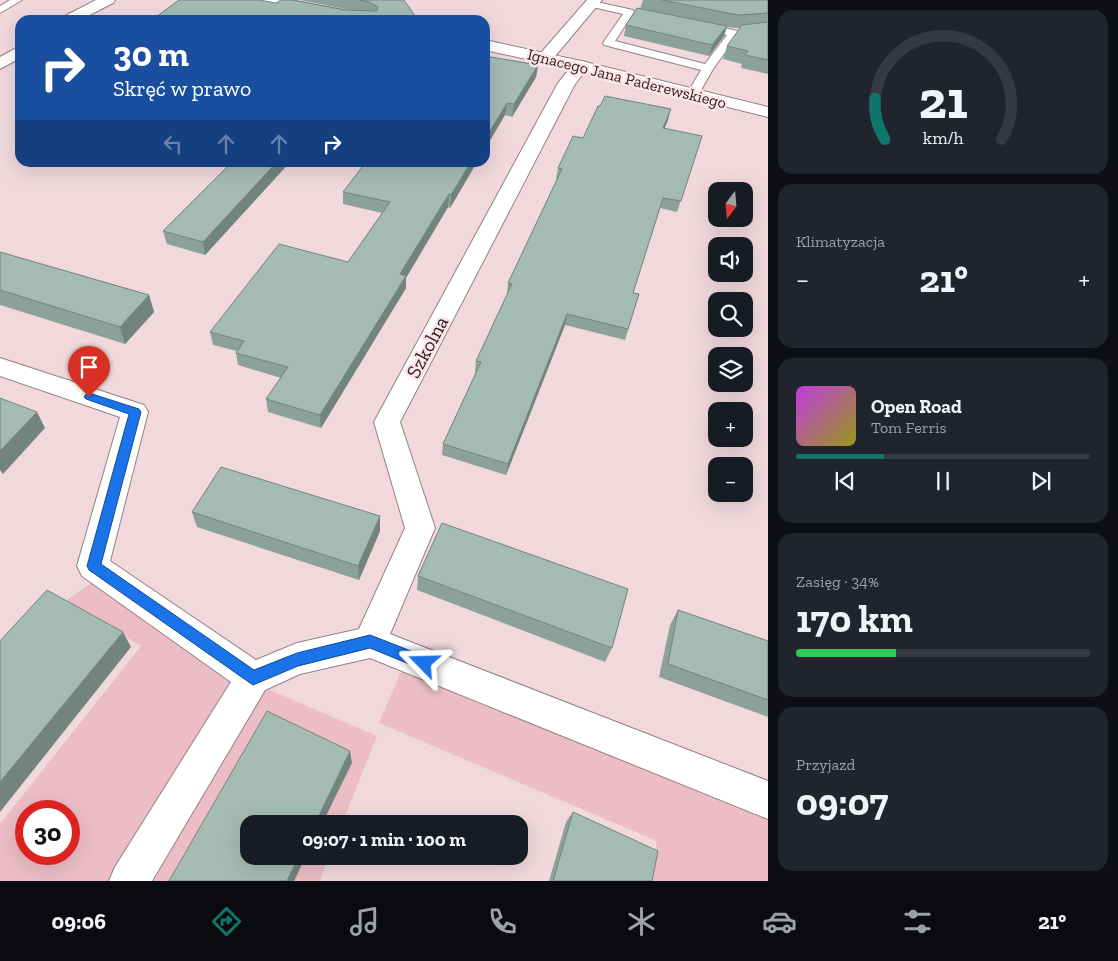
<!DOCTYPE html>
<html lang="pl">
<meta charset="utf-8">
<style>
body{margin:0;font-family:"Zilla Slab",serif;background:#20242c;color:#f1f3f6;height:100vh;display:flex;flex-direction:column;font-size:19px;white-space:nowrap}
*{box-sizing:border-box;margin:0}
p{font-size:16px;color:#9ea1a6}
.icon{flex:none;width:28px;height:28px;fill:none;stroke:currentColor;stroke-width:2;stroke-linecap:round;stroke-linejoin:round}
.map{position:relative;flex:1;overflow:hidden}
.details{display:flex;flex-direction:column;gap:10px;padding:10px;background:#0d0f14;width:350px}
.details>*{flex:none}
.banner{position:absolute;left:15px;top:15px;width:475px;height:152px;border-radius:15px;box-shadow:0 5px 20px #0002;background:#1a4fa0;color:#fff;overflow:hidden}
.needle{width:32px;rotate:196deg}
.tools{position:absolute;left:708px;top:182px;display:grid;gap:10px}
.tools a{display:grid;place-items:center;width:45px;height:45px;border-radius:10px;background:#171b24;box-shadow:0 5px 20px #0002;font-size:25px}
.speed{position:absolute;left:15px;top:800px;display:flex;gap:10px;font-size:25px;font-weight:700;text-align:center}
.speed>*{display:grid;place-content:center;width:65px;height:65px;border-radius:50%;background:#171b24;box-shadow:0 5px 20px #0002;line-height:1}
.speed .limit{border:8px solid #d22;background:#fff;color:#111}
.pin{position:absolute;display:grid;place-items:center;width:42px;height:42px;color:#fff;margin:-51px -21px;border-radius:50% 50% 50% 0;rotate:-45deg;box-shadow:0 0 5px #0007}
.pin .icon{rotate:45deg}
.me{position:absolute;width:55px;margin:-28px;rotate:292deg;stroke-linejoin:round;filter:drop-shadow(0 0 4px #0008)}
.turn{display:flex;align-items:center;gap:18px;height:105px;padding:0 15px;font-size:22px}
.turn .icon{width:65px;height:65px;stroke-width:2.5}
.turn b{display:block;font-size:35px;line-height:42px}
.lanes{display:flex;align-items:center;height:48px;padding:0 15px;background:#0003;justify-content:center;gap:25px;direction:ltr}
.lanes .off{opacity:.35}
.big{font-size:38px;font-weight:700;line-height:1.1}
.details .card{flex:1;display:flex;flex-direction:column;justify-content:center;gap:8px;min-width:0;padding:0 18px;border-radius:15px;background:#20242c}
.details .dial{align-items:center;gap:0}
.dial svg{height:130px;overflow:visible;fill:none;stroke:#363941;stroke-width:7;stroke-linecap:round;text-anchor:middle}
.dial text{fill:#f1f3f6;stroke:none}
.song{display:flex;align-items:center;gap:15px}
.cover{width:60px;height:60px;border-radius:8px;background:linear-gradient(135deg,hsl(290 70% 55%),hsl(60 70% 35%))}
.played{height:5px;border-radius:2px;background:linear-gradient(90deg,#0f766e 30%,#363941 30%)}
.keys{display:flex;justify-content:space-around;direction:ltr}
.heat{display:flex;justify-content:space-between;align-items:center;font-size:28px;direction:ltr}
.charge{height:8px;border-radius:4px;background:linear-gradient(90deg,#34c759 34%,#363941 0)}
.trip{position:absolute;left:240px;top:815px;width:288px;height:50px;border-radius:15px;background:#171b24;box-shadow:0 5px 20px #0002;font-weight:700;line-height:50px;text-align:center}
.tab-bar{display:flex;height:80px;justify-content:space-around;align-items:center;background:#090b0e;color:#9ea1a6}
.tab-bar .icon{width:35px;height:35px}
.tab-bar .current{color:#0f766e}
.tab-bar b{font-size:22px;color:#f1f3f6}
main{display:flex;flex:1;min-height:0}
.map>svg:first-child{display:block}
</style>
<main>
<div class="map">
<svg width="768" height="881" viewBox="0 0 768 881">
<rect width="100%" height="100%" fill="#f0d8dd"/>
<!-- green -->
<g fill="#ecbdc6" fill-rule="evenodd">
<path d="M93 582 240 680 112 881H0V824L141 646 65 601ZM26 811H69V854H26Z"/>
<path d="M403 667 768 815V881H650L657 841 379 723Z"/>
<path d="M256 684 377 736 342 824H249V856H329L320 881H136Z"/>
</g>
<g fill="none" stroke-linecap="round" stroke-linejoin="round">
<!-- service casing -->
<g stroke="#968085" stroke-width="2">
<g id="service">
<path d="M10 0H22L0 13V6Z"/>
<path d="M592 1 633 10 634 12 615 41 705 64 727 35 696 28 695 26 696 24 700 23 738 31 739 33 713 69 697 97 693 98 687 94 701 70 604 45 603 43 623 14 588 6 587 4Z"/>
</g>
</g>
<!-- minor casing -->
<g stroke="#968085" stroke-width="2">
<g id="minor">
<path d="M96 0H115L113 3 80 20H60L63 17Z"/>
<path d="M587 0H602L551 61H539L537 58 539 55Z"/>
<path d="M20 46V58L0 69V57Z"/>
<path d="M581 61 587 62 589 66 575 84 400 422 435 528 390 634 768 781V819L370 658 300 674 265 690 152 881H109L115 867 231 682 82 576 77 566 120 417 0 376V358L144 405 148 412 110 561 256 660 297 643 359 629 405 528 374 422 558 83 575 62Z"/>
</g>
</g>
<!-- tertiary casing -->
<g stroke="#968085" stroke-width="2">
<g id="tertiary">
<path d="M260 0H290L369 15 374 17 377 20H346L267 4 262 3Z"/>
<path d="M485 40 581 61 768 107V117L581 71 485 50Z"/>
</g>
</g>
<!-- service -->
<use href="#service" fill="#fff" fill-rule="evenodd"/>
<!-- minor -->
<use href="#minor" fill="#fff" fill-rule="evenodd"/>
<!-- tertiary -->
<use href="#tertiary" fill="#fff" fill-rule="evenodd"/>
</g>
<!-- wall -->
<g fill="#8da19b">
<path d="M300 0H404L418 20 276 3 345 10 355 11Z"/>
<path d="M643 0H768V74L741 68 742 64 723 59 727 46 740 28H734L727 27 724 36 709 56 624 36 626 25 640 9Z"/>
<path d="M485 56 538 65 536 77 512 117 505 115Z"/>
<path d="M668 120 664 129 702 136 677 212 660 208 633 293 639 294 625 340 565 325 506 475 442 455 443 444 476 372H475L476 361 507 294 508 283 557 179H556L558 168 583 138Z"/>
<path d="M232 162H290L205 255 167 244 163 231Z"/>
<path d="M366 162H477L450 208 448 207 406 278V288L321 428 268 412 266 399 281 378 238 365 236 353 237 351 213 345 210 332 348 262 382 213 343 204V192Z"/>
<path d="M0 252 149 295 154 312 125 344 0 305Z"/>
<path d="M192 512 380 516V531L359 580 197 527Z"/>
<path d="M418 576 612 648 605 662 417 590Z"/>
<path d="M678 610 768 641V717L659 677 670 625Z"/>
<path d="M573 812 652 881H549L566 822Z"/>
</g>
<!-- shaded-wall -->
<g fill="#73837e">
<path d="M727 26 724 36 709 56 712 45Z"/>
<path d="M538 65 536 77 512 117 514 104Z"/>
<path d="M507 103 505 115 485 149V139Z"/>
<path d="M671 109 668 120 660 139 663 128Z"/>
<path d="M277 162H290L205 255 203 242Z"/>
<path d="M471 162H477L450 208 451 195Z"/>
<path d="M449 194 448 207 406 278V288L321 428 320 415 400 274Z"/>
<path d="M149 295 154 312 125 344 120 327Z"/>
<path d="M567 314 565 325 506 475 508 464Z"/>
<path d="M37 412 45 428 3 474 0 470V451Z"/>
<path d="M380 516V531L359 580 358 566Z"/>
<path d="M123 632 131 647 0 812V782Z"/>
<path d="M350 751 352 763 322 824H315Z"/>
<path d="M299 856H306L294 881H287Z"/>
</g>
<!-- building -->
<g fill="#a4bbb4" stroke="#73837e">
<path d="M179 0H259L276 3 281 0H292L345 10 377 11 378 7 369 2 359 0H404L418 20H152Z"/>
<path d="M662 0H768V13L738 15Z"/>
<path d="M637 8 727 26 712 45 626 25Z"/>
<path d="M768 22V60L745 55 748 51 727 46 742 25Z"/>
<path d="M485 56 538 65 514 104 507 103 485 139Z"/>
<path d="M605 96 671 109 663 128 702 136 681 201 663 198 633 293 639 294 628 329 567 314 508 464 443 444 481 362 476 361 512 284 508 283 562 169 558 168 573 136 583 138 598 106H600Z"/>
<path d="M232 162H277L203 242 163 231Z"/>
<path d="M366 162H471L451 195 449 194 400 274 406 276 320 415 266 399 288 367 236 353 244 341 210 332 279 244 348 262 390 202 343 192Z"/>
<path d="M0 252 149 295 120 327 0 290Z"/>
<path d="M0 398 37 412 0 451Z"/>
<path d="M221 467 380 516 358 566 192 512Z"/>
<path d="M442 523 628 589 612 648 418 576Z"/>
<path d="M47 590 123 632 0 782V641Z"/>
<path d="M678 610 768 641V700L668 664Z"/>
<path d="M267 711 350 751 315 824H249V856H299L287 881H169Z"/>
<path d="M573 812 658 851 652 881H553Z"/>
</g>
<!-- route -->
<path fill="#1a73e8" stroke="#114b97" d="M89 393 139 409 141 412 101 564 254 670 297 653 370 635 429 658 431 663 429 668 424 670 370 648 298 666 253 685 89 570 87 566 129 414 86 399 84 397 86 394Z"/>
<g text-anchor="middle" stroke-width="5" stroke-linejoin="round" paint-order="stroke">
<!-- far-street labels -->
<g font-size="16" fill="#271e20" stroke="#fee5ea">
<text transform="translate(627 78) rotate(14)" y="6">Ignacego Jana Paderewskiego</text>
</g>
<!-- street labels -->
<g font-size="20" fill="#271e20" stroke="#fee5ea">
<text transform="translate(427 347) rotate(-62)" y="7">Szkolna</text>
</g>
</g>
</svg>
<div class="tools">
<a><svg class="needle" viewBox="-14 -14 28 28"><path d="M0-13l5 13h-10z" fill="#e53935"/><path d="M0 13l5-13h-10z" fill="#9ea1a6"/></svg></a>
<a><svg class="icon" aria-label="sound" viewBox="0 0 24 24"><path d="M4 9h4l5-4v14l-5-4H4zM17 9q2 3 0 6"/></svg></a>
<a><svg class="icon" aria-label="search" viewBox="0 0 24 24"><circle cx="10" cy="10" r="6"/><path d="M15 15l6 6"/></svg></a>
<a><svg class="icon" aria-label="layers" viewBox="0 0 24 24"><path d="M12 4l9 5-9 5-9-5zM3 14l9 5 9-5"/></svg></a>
<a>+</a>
<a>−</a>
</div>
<div class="speed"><div class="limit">30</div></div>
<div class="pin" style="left:89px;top:397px;background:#d93025"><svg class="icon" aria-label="arrive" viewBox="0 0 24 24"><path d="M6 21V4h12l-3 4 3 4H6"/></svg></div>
<svg class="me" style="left:424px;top:663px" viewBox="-20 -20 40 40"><path d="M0-17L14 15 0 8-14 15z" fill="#1a73e8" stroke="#fff" stroke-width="4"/></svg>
<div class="trip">09:07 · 1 min · 100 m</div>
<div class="banner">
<div class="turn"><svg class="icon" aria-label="right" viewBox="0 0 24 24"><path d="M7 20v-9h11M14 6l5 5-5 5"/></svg><div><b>30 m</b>Skręć w prawo</div></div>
<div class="lanes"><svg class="icon off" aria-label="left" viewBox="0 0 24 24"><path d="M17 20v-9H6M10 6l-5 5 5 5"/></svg><svg class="icon off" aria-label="ahead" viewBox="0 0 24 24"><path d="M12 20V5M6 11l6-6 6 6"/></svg><svg class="icon off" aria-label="ahead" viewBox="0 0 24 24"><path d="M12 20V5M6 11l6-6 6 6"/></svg><svg class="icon" aria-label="right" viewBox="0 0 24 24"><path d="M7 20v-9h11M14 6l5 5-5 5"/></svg></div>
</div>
</div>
<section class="details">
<div class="card dial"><svg viewBox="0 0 100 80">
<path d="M14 69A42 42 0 1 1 86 69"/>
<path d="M14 69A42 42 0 0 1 8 44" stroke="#0f766e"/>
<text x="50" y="56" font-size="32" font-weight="700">21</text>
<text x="50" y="72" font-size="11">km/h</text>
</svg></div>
<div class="card"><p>Klimatyzacja</p>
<div class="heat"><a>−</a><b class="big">21°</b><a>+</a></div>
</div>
<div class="card">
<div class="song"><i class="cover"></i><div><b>Open Road</b><p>Tom Ferris</p></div></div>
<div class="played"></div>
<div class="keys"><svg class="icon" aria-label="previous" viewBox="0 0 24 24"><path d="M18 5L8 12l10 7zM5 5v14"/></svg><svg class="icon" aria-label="pause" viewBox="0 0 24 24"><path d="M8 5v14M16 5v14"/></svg><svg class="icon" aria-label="next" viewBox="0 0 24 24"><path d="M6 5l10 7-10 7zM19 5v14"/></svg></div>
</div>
<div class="card"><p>Zasięg · 34%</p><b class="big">170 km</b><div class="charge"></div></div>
<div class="card"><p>Przyjazd</p><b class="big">09:07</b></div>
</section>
</main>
<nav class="tab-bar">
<b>09:06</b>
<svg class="icon current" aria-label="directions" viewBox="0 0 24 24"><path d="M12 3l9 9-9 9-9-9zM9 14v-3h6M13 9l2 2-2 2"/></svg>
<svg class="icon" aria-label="music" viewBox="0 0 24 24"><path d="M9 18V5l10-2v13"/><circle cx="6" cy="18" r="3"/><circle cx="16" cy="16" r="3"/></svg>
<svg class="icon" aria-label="phone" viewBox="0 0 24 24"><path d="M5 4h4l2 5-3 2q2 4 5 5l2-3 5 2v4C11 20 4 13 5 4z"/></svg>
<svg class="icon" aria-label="climate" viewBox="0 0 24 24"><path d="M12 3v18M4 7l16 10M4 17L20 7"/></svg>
<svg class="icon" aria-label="car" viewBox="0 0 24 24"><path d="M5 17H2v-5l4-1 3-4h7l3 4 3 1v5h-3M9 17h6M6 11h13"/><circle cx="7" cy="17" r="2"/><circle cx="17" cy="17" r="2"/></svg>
<svg class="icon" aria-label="filters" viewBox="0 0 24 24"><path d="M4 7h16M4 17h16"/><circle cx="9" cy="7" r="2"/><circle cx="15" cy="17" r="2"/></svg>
<b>21°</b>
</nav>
